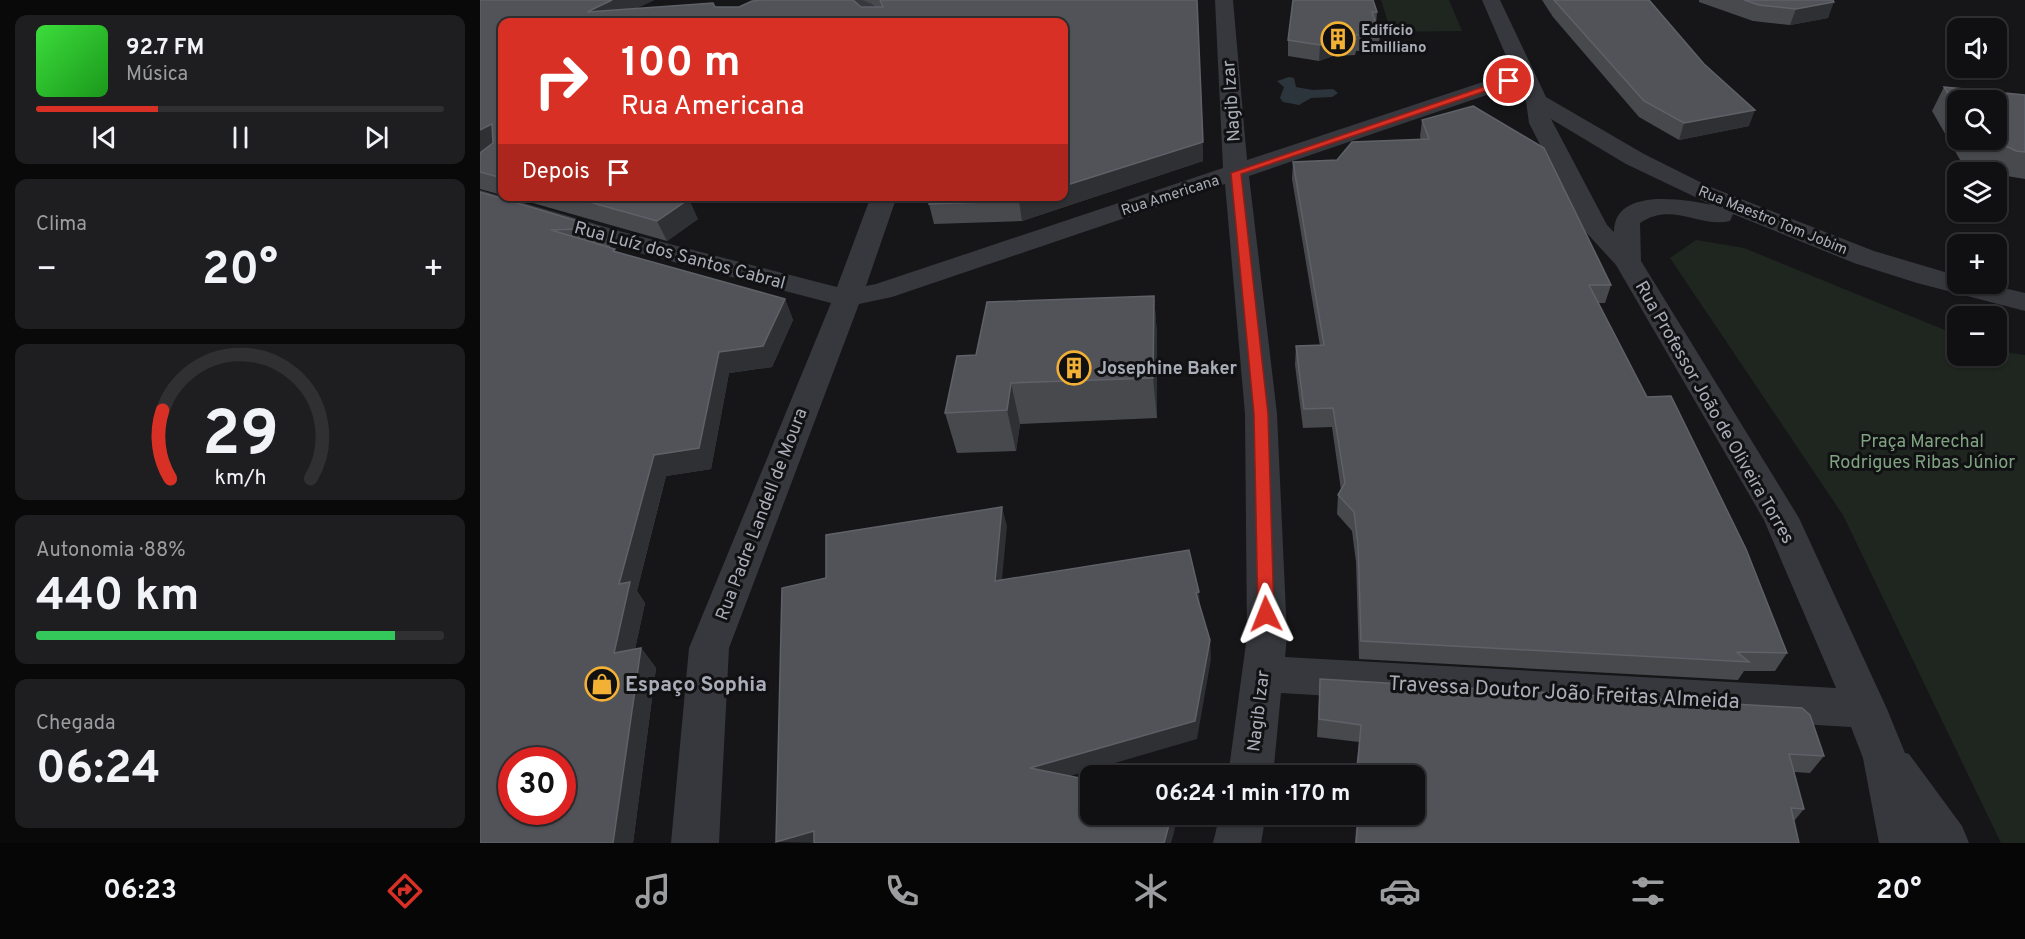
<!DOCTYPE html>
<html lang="pt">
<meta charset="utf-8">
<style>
body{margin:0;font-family:Overpass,sans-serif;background:#1e1e20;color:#f1f3f6;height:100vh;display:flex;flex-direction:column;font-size:22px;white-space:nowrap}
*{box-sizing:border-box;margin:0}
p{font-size:20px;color:#9c9d9f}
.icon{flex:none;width:33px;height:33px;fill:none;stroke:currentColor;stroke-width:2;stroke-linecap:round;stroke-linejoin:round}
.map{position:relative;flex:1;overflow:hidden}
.details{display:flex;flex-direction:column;gap:15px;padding:15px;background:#09090a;width:480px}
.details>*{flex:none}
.top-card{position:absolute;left:18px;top:18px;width:570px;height:183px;border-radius:12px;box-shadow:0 2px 4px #0004,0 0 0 2px #303032;background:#d93025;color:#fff;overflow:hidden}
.controls{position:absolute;left:1467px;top:18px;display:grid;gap:12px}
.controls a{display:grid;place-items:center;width:60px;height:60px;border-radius:12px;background:#101012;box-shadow:0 2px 4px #0004,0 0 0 2px #303032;font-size:30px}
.speed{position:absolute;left:18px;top:747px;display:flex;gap:12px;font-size:30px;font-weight:700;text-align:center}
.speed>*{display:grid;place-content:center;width:78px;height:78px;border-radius:50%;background:#101012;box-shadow:0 2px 4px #0004,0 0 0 2px #303032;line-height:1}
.speed .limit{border:9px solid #d22;background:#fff;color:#111}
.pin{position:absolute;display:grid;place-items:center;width:51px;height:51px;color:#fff;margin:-26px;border:3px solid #fff;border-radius:50%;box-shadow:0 2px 6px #0007}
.me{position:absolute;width:66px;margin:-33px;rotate:358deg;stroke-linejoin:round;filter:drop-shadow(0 0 4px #0008)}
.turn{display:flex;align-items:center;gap:21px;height:126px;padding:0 24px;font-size:27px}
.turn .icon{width:78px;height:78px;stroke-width:2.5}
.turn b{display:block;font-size:42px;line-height:51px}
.then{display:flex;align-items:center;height:57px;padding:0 24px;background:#0003;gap:12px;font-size:22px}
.big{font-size:45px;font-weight:700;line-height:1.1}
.details .card{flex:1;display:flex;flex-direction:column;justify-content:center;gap:9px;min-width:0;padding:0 21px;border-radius:12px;background:#1e1e20}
.details .dial{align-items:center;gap:0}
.dial svg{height:156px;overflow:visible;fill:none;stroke:#303032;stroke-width:7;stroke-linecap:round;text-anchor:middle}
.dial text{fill:#f1f3f6;stroke:none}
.song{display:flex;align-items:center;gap:18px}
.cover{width:72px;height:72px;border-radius:9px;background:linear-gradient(135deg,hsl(120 70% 55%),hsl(120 70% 35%))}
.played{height:6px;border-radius:3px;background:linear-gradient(90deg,#d93025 30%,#303032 30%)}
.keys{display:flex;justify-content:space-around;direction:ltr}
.heat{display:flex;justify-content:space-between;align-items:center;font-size:33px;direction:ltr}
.charge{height:9px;border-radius:4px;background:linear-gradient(90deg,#34c759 88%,#303032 0)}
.trip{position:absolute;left:600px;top:765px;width:345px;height:60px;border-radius:12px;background:#101012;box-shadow:0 2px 4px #0004,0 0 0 2px #303032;font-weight:700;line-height:60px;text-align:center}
.menu{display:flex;height:96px;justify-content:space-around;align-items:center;background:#060607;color:#9c9d9f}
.menu .icon{width:42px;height:42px}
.menu .selected{color:#d93025}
.menu b{font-size:27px;color:#f1f3f6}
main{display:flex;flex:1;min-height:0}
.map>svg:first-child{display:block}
</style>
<main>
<section class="details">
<div class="card">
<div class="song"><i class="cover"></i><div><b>92.7 FM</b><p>Música</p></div></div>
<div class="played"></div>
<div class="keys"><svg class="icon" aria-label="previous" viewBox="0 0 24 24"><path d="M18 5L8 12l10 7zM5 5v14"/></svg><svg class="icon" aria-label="pause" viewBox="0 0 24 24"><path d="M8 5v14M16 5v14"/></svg><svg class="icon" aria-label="next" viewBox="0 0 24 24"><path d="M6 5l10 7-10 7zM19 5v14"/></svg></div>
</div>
<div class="card"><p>Clima</p>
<div class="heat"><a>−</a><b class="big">20°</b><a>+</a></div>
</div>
<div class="card dial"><svg viewBox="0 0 100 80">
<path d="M14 69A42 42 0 1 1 86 69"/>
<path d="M14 69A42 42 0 0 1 10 34" stroke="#d93025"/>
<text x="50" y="56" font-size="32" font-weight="700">29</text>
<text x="50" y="72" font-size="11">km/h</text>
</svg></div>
<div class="card"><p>Autonomia · 88%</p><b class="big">440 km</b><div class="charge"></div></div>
<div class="card"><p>Chegada</p><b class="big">06:24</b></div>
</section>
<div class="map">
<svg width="1545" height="843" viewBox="0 0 1545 843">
<rect width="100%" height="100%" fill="#161618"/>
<!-- green -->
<g fill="#1e261f">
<path d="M901 0H969L982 31 911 32Z"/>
<path d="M1216 240 1264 248 1477 335 1478 356H1516L1517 351 1545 355V843H1521L1363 515 1190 258Z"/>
</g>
<!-- water -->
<path fill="#2c353c" d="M809 77 814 78 816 87 833 90 853 89 858 93 852 97 831 98 819 105 803 102 800 98 804 87 797 81Z"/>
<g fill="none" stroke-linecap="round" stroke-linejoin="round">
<!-- minor -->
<g fill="#37383d" fill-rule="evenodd">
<path d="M373 0H406L404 4 376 11 369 9 367 5Z"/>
<path d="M735 0H753L767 160 1033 72 1002 0H1020L1066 97 1164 154 1228 186 1394 251 1478 276V284H1507L1545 293V311L1437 283 1374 263 1253 214 1250 221C1219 228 1192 201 1160 223L1161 261 1319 518 1407 709 1425 753 1429 754 1482 826 1489 843H1399L1383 758 1371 727 801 693 793 776H748L767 636 765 414 745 184 412 297 379 304 249 648 239 843H191L209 648 351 303 121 243 0 206V190L139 231 357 287 391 196H417L386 286 396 284 743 168ZM1039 84 1046 101 1049 123 1103 229 1136 265 1284 520 1356 688 805 657 807 636 797 414 769 176ZM1071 119 1146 164 1232 205C1204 199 1134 187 1134 232L1127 225Z"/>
<path d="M740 814H786L781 843H733Z"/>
</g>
</g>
<!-- wall -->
<g fill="#47494d" fill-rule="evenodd">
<path d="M0 0H174L157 8 235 7H395L392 4 382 0H717L723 161 542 221 454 224 449 204 584 22H22V195L0 189Z"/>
<path d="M813 0 897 12 896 25 900 35 898 51H876L875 55 853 56 839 61 808 56V40Z"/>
<path d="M1062 0H1169L1269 126 1199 140 1159 117 1073 17Z"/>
<path d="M1219 0H1353L1348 18 1310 25 1273 21 1219 2Z"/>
<path d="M1464 87 1545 95V179L1521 175 1514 172 1492 170 1483 165 1452 111ZM1478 100 1516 140H1478Z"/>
<path d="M942 120 1131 285 1125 303H1118L1167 397 1307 653 1295 671H1264L1258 680 879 659 876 562 872 531 857 514 858 495 861 490 852 427 823 428 815 365 816 346H840L812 179 813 162 857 160 941 139 940 137Z"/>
<path d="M0 192 121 228 131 248 137 252 305 299 313 320 292 367 249 373 231 469 186 476 157 591 165 603 155 649 161 648 176 668 153 843Z"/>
<path d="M28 196H199L218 219 187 241Z"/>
<path d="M674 296 677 335V418L540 424 536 451 477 453 465 413 496 355Z"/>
<path d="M840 679 1344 756 1330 773 1314 772 1324 809 1314 821 1319 843H875L877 814H934V776H875L879 742 837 737Z"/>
</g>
<!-- shaded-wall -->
<g fill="#2f3033">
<path d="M132 0H174L128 22 107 12Z"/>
<path d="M717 0 723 161 542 221 539 201 552 196H584V186Z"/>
<path d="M1354 2 1348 18 1310 25 1316 9Z"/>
<path d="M854 40 853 56 839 61 840 45Z"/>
<path d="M1275 110 1269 126 1199 140 1204 123Z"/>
<path d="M12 124 22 143 0 154V130Z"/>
<path d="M209 199 218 219 187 241 177 221Z"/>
<path d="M674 296 677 335V418L673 378Z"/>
<path d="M305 299 313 320 292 367 249 373 231 469 186 476 157 591 165 603 150 673 134 653 139 584 174 455 239 352Z"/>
<path d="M531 383 540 424 536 451 527 410Z"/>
<path d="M522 507 527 526 520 601 515 581Z"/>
<path d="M719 592 720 611 716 593Z"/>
<path d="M730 640 731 659 717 739 556 786 550 768Z"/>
<path d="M161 648 176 668 153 843H133Z"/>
<path d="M692 814H699L691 843H684Z"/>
<path d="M334 831 341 843 296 842Z"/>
</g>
<!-- building -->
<g fill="#525359" stroke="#5f6168" stroke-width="1.5" fill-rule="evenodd">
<path d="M0 0H132L107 12 233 3 235 7H259L272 1 282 0H373L381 7H403L400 0H717L723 142 584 186V22H22V178L0 172V153L13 143 12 124 0 130Z"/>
<path d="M813 0H893L897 12H892L900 35H875L876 39 854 40 840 45 808 40Z"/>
<path d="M1074 0H1169L1224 64 1275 110 1204 123 1164 101Z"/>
<path d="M1264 0H1353L1354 2 1316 9 1279 5Z"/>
<path d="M1464 87 1545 95V152L1536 151 1528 147 1506 145 1496 140H1516V100H1478V109Z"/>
<path d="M993 106 1064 148 1131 285H1109L1167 397 1191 396 1266 549 1307 653 1257 652 1269 662 881 641 878 544 874 512 858 495 865 483 853 408 824 409 816 346 844 345 813 162 857 160 872 142 949 139 942 120Z"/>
<path d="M0 192 121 228 71 230 135 249 133 251 305 299 283 346 239 352 219 448 174 455 139 584 150 582 134 653 161 648 133 843H0ZM32 760H82V812H32Z"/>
<path d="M88 196H199L209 199 177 221Z"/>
<path d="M451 196H552L539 201 449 204Z"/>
<path d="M674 296 673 378 531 383 527 410 465 413 477 356 496 355 507 302Z"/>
<path d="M522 507 515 581 709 550 719 592 716 593 730 640 715 721 550 768 610 780V814H692L684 843H334V831L296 842 302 588 346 578V535Z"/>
<path d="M840 679 1322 708 1330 715 1344 756 1309 754 1324 809 1311 808 1319 843H876L879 814H934V776H882V774L877 773 881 725 839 719Z"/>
</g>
<!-- route -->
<path fill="#d93025" stroke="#8d1f18" stroke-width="1.5" d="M1029 78 1034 81 1032 82 761 174 788 414 794 614 792 618 786 620 780 618 778 614 774 414 751 173Z"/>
<!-- icons -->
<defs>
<g id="building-ring" transform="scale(1.725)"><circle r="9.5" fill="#111113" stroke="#f2b134" stroke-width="1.5"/><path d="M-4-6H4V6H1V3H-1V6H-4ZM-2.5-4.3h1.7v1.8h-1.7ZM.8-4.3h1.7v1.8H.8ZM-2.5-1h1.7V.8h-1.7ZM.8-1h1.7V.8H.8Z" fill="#f2b134"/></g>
<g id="shop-ring" transform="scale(1.725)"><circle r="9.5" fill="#111113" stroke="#f2b134" stroke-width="1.5"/><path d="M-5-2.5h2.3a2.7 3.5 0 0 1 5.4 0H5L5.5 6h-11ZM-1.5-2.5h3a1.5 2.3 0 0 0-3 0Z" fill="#f2b134"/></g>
</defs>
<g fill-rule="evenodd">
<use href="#building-ring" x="858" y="39"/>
<use href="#building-ring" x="594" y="368"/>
<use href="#shop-ring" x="122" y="684"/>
</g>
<g text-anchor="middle" stroke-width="6" stroke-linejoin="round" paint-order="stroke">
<!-- far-poi labels -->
<g font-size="15" font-weight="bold" fill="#a8adb8" stroke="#111113" text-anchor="start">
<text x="881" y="35">Edifício<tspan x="881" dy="17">Emilliano</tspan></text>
</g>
<!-- far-street labels -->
<g font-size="15" fill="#a8adb8" stroke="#111113">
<text transform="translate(690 195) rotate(-18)" y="5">Rua Americana</text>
<text transform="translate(1293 220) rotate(22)" y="5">Rua Maestro Tom Jobim</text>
</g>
<!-- street labels -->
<g font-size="18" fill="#a8adb8" stroke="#111113">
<text transform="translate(751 101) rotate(-94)" y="6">Nagib Izar</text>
<text transform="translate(200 255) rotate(15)" y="6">Rua Luíz dos Santos Cabral</text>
<text transform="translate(1235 412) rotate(60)" y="6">Rua Professor João de Oliveira Torres</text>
<text transform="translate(281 514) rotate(-69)" y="6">Rua Padre Landell de Moura</text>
<text transform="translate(778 711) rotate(-83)" y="6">Nagib Izar</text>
</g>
<!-- poi labels -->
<g font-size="18" font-weight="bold" fill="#a8adb8" stroke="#111113" text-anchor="start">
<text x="617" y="374">Josephine Baker</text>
</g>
<!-- park labels -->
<g font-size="18" fill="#7fa381" stroke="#111113">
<text x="1442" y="447">Praça Marechal<tspan x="1442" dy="21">Rodrigues Ribas Júnior</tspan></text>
</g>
<!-- near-poi labels -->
<g font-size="21" font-weight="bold" fill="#a8adb8" stroke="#111113" text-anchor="start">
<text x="145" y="691">Espaço Sophia</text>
</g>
<!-- near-street labels -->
<g font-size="21" fill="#a8adb8" stroke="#111113">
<text transform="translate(1084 692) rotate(3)" y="7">Travessa Doutor João Freitas Almeida</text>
</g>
</g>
</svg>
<div class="controls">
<a><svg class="icon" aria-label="sound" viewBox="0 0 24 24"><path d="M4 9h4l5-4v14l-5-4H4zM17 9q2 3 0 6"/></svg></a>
<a><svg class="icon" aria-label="search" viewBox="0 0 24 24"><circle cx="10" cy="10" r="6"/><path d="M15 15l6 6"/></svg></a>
<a><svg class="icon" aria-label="layers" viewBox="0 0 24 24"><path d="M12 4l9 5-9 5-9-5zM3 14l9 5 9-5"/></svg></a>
<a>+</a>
<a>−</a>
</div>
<div class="speed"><div class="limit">30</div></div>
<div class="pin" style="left:1029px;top:81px;background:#d93025"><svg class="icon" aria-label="arrive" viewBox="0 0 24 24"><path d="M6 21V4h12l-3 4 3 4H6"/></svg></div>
<svg class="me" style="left:786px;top:614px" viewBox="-20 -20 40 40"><path d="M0-17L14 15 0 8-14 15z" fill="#d93025" stroke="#fff" stroke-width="4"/></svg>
<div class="trip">06:24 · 1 min · 170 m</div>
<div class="top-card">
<div class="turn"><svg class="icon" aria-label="right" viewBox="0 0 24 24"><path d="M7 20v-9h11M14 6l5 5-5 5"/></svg><div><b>100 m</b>Rua Americana</div></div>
<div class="then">Depois<svg class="icon" aria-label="arrive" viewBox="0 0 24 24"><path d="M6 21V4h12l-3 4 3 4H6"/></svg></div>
</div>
</div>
</main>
<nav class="menu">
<b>06:23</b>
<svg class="icon selected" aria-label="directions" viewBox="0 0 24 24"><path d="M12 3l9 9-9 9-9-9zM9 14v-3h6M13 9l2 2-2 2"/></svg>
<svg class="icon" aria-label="music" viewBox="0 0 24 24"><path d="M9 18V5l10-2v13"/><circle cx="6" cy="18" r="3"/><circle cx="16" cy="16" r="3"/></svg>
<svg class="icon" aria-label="phone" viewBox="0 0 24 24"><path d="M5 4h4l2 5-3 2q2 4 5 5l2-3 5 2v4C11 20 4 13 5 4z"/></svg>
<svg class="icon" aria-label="climate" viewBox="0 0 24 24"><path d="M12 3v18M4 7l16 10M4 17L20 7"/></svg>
<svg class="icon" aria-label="car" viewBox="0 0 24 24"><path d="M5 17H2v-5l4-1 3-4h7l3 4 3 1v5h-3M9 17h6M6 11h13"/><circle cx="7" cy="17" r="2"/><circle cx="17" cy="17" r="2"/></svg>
<svg class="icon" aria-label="filters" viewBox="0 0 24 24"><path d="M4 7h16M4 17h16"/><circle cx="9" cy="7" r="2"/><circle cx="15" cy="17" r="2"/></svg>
<b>20°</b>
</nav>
